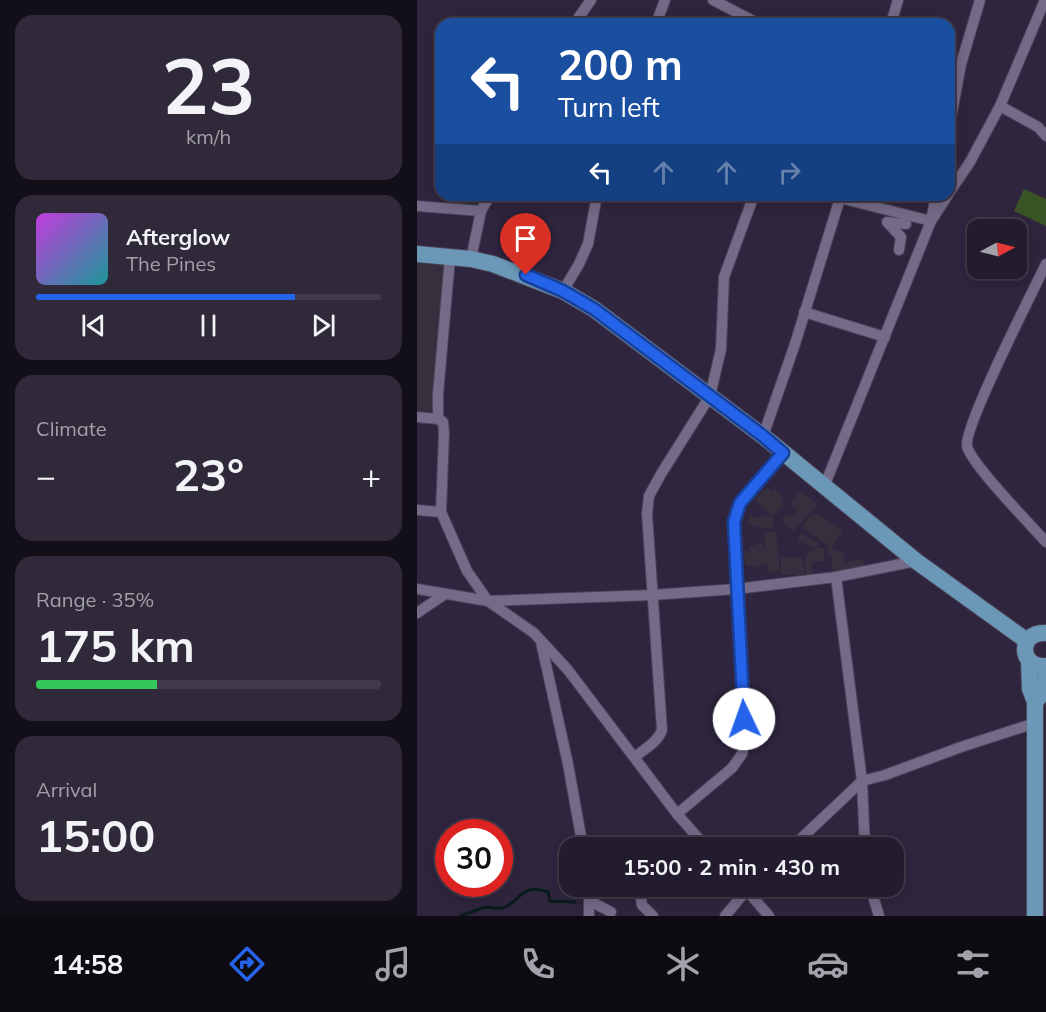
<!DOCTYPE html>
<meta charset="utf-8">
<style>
body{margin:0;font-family:Mulish,sans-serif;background:#2f293a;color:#f1f3f6;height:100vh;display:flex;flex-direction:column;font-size:22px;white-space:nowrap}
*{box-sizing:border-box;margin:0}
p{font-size:20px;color:#a3a1aa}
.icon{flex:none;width:33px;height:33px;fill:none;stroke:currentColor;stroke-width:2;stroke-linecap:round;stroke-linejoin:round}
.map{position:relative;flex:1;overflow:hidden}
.panel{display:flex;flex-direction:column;gap:15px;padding:15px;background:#130f19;width:417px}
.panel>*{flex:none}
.top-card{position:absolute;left:18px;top:18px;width:520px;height:183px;border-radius:18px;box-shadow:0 3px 15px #0003,0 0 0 2px #403a4a;background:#1a4fa0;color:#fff;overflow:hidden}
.needle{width:39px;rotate:83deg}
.controls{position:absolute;left:550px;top:219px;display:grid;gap:12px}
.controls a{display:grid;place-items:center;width:60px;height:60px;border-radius:12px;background:#231c2e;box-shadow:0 3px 15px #0003,0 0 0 2px #403a4a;font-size:30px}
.speed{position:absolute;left:18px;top:819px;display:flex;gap:12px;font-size:30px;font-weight:700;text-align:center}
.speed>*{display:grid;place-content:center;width:78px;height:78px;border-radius:50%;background:#231c2e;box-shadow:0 3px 15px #0003,0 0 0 2px #403a4a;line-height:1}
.speed .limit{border:9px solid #d22;background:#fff;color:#111}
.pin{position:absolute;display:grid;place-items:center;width:51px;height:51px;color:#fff;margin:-62px -26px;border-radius:50% 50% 50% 0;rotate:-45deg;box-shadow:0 0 6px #0007}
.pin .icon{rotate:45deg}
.me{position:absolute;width:66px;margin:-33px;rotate:357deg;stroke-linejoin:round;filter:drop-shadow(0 0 4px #0008)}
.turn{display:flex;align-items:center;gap:21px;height:126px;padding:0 24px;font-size:27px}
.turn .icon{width:78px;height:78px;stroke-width:2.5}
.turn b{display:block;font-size:42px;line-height:51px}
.lanes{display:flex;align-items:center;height:57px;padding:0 24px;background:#0003;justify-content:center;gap:30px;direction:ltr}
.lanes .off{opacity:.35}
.big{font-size:45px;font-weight:700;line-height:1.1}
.panel .widget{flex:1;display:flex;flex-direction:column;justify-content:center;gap:9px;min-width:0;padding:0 21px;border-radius:18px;background:#2f293a}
.panel .dial{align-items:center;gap:0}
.dial b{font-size:78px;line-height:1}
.song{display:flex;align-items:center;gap:18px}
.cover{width:72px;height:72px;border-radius:9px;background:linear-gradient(135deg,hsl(290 70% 55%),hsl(180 70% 35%))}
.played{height:6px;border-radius:3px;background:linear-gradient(90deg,#2563eb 75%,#403a4a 75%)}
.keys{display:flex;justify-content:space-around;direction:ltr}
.heat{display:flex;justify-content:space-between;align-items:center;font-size:33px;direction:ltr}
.charge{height:9px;border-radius:4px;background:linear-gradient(90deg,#34c759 35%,#403a4a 0)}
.trip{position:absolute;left:142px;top:837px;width:345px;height:60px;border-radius:18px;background:#231c2e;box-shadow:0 3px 15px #0003,0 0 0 2px #403a4a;font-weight:700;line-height:60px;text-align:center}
.menu{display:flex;height:96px;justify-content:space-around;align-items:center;background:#0e0b12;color:#a3a1aa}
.menu .icon{width:42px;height:42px}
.menu .current{color:#2563eb}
.menu b{font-size:27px;color:#f1f3f6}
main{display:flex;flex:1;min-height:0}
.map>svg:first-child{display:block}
</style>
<main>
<section class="panel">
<div class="widget dial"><b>23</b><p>km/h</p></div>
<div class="widget">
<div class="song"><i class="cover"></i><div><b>Afterglow</b><p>The Pines</p></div></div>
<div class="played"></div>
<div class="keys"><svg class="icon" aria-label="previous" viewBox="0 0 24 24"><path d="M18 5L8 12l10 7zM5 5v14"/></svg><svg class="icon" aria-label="pause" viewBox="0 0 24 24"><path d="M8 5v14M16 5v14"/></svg><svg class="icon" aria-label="next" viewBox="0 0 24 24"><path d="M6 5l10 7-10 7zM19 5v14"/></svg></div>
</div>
<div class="widget"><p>Climate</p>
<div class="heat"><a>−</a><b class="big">23°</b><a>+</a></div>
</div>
<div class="widget"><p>Range · 35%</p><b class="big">175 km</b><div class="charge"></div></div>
<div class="widget"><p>Arrival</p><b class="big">15:00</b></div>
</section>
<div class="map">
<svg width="629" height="916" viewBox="0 0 629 916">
<rect width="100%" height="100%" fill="#2f253e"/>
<!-- industrial -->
<g fill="#372e3e">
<path d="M0 257 30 259 15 412 0 411Z"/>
<path d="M350 487 354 492 358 488 366 496 363 499 368 504 355 517 357 518 355 529 331 525 332 516 344 518 345 516 355 517 338 500Z"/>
<path d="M384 490 400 505 376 531 364 520 370 514 374 517 380 511 373 503Z"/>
<path d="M399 513 426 530 415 548 426 553 428 562 446 559 447 569 415 572V556L411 555V551L413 547 385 528 394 514 397 516Z"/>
<path d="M359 531 363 571 351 572 349 560V564L335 568V565H328L327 551H332V547L345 542 349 552 347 532Z"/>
<path d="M384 533 392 537 391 540 393 538 402 543 400 548H407L408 561 395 562 396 576H389L388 556H391V552L400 550 380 540Z"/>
<path d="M364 557H384L387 565 388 574 364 575Z"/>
</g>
<!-- green -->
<path fill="#3a5425" d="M607 189 629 199V226L597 211Z"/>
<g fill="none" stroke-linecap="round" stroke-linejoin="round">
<!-- stream -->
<path stroke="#091b1d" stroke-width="3" d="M43 916C52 913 61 909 70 907 75 907 80 909 85 908 104 902 104 882 131 892L133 901 158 902"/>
<!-- minor casing -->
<g stroke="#4c4459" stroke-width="12">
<g id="minor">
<path d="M296 0 342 24"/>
<path d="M157 24 174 0"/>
<path d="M239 24 248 0"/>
<path d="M474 24 481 0"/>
<path d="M583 106 621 127 629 136"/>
<path d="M532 129 544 64 563 0"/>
<path d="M532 193 553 162 583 106 628 0"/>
<path d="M411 195 514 221 531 195"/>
<path d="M0 206 64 211"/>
<path d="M482 250 484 237 470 222 489 224"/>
<path d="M33 258 21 394V419L26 422 27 433 24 512 50 571 71 601 117 633 151 670 260 814 290 848"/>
<path d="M54 259 64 211 73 195"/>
<path d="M629 264C616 291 547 426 550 446 553 463 614 525 629 542"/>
<path d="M146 291 162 264 171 244 180 195"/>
<path d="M387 312 468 337"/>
<path d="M0 417 21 419"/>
<path d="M346 436 378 344 424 195"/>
<path d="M407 487 514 221 519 195"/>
<path d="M0 510 24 512"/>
<path d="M419 577 445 781 448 848"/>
<path d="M0 589 71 601 235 595 319 589 419 577 499 561"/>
<path d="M0 613 28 594"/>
<path d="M124 642 151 764 166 848"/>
<path d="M218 757C227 749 241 742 245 730L230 514 232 496 244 474 293 396 304 349 307 277 337 195"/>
<path d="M260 814 315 768 325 754 328 741 317 522 323 503 366 453"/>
<path d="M374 848 445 781 468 775 544 747 618 723"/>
<path d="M172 886V916"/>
<path d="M326 886 352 916"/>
<path d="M453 886 462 916"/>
<path d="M224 899 225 905 236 916"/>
<path d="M173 901 194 912"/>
<path d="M308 916 333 886"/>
</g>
</g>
<!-- primary casing -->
<g stroke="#4c4459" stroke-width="18">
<g id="primary">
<path d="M0 254 54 259 76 264 146 291 177 309 346 436 499 561 610 641"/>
<path d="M629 633C600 631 602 669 629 666"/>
<path d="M612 661 613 689 618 702V916"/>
<path d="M618 702 624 695 629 674"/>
</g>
</g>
<!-- minor -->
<use href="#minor" stroke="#756a87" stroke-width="10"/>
<!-- primary -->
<use href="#primary" stroke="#6a98b6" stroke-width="16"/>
</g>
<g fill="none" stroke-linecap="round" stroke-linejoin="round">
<!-- route casing -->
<g stroke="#184099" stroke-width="15">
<path id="route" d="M109 275 146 291 177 309 346 436 366 453 323 503 317 522 327 719"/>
</g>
<!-- route -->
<use href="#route" stroke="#2563eb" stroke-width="10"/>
</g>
</svg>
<div class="controls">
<a><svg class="needle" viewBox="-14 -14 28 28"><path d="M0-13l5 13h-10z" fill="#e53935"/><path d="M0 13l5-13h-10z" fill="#a3a1aa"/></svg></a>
</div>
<div class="speed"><div class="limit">30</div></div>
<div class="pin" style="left:109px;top:275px;background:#d93025"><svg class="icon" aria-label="arrive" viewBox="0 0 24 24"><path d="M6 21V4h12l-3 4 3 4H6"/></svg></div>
<svg class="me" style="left:327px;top:719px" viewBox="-20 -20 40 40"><circle r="19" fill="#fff"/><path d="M0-13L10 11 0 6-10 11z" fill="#2563eb"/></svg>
<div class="trip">15:00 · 2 min · 430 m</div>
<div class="top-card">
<div class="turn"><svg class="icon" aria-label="left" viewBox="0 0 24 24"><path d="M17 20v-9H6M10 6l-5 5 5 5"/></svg><div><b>200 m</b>Turn left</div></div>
<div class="lanes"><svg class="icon" aria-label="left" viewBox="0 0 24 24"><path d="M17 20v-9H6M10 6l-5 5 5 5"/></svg><svg class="icon off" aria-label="ahead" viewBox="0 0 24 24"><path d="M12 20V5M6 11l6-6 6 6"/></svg><svg class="icon off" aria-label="ahead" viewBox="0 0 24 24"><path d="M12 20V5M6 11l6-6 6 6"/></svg><svg class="icon off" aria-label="right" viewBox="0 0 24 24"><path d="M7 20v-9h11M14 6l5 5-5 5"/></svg></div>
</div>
</div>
</main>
<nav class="menu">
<b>14:58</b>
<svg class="icon current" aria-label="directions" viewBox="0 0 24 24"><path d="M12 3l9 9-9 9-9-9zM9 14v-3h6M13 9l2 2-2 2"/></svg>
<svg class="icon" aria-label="music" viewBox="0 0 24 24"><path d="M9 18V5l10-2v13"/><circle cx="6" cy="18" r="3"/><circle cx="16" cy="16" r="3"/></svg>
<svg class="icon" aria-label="phone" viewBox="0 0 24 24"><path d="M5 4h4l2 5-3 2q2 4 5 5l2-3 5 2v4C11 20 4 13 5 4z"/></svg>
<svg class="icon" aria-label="climate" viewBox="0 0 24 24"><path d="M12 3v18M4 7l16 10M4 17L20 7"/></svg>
<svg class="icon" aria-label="car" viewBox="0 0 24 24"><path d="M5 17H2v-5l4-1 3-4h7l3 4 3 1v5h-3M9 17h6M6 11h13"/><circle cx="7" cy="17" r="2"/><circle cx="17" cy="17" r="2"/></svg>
<svg class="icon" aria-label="filters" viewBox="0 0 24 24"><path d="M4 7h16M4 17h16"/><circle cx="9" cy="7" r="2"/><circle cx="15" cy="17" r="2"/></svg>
</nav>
